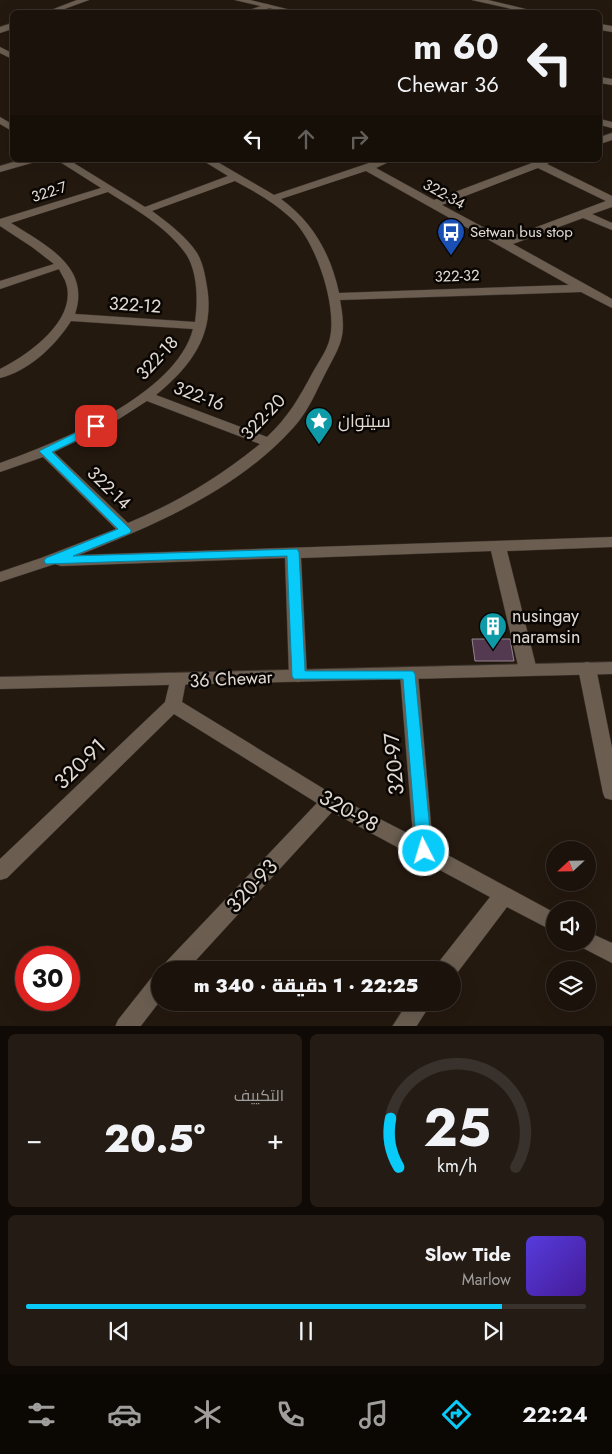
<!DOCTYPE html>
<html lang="ar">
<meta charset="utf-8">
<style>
body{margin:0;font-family:Jost,Cairo,sans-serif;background:#241c14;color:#f1f3f6;direction:rtl;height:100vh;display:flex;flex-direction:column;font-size:19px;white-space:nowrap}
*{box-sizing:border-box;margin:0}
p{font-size:16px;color:#a09e9d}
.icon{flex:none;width:28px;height:28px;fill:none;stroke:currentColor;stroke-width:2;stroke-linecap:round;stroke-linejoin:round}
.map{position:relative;height:1026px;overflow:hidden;direction:ltr}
.drawer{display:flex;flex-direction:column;gap:8px;padding:8px;background:#0f0a06;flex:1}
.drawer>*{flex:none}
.top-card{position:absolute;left:10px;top:10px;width:592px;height:152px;border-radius:8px;box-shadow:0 5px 20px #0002,0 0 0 1px #39322c;direction:rtl;background:#1b130b;color:#f1f3f6;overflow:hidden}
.needle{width:32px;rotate:248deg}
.fabs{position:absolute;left:546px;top:841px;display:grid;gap:10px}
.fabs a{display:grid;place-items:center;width:50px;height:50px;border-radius:50%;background:#1b130b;box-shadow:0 5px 20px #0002,0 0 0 1px #39322c;font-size:25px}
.speed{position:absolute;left:15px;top:946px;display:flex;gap:10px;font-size:25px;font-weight:700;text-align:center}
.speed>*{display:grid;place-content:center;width:65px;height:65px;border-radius:50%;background:#1b130b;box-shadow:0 5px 20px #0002,0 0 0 1px #39322c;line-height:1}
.speed .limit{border:8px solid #d22;background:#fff;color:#111}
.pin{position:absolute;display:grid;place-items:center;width:42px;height:42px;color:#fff;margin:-21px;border-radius:10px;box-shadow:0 2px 8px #0006}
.me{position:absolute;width:55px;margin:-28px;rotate:355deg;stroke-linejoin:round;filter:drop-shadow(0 0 4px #0008)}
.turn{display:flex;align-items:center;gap:18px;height:105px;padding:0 20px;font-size:22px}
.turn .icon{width:65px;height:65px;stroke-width:2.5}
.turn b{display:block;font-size:35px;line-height:42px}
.lanes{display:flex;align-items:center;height:48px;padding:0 20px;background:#0003;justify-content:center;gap:25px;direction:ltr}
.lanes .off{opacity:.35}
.big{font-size:38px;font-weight:800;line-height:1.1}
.drawer .card{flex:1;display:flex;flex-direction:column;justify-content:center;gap:8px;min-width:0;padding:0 18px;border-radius:8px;background:#241c14}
.drawer .dial{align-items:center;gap:0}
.dial svg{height:130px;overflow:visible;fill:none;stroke:#39322c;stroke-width:7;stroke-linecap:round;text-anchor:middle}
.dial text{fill:#f1f3f6;stroke:none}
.song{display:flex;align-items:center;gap:15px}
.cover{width:60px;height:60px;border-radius:8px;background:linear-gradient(135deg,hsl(250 70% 55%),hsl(260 70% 35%))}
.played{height:5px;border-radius:2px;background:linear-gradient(90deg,#08cbfa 85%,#39322c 85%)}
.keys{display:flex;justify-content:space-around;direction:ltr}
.heat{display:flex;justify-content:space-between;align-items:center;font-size:28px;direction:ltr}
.drawer .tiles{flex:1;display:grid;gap:8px;grid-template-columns:1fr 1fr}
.card:last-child{grid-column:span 2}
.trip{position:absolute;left:151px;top:961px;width:310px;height:50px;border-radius:25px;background:#1b130b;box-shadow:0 5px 20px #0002,0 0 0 1px #39322c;font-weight:800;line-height:50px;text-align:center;direction:rtl}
.dock{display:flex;height:80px;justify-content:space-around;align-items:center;background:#0b0804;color:#a09e9d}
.dock .icon{width:35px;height:35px}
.dock .on{color:#08cbfa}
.dock b{font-size:22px;color:#f1f3f6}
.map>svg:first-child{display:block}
</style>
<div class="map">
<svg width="612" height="1027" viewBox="0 0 612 1027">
<rect width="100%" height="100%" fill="#24190f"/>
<!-- building -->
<path fill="#543a50" stroke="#938490" d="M472 639H510L514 661H475Z"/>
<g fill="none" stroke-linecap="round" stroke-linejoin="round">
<!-- minor casing -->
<g stroke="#3c342e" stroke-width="1">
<g id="minor">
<path d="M472 0H488L538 12H525Z"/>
<path d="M267 4 271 6 270 8 255 12H244Z"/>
<path d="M600 24 612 26V32L600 30Z"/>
<path d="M0 47 12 53V59L0 53Z"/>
<path d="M0 117 12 124V131L0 124Z"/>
<path d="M600 119 612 122V128L600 125Z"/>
<path d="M612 133V140L600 144V137Z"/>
<path d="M20 160H36L35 162 0 172V166Z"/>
<path d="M57 160H69L145 207 228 176 202 160H214L274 195 378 160H393L376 168 434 200 540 160H554L547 164 612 196V207L592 214 612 223V230L583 218 513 244 612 299V308L581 292 340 300C347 338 341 343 324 376 315 394 307 413 293 428 237 490 155 525 79 555L612 537V547L507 551 537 670 534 674 528 676 522 674 519 670 491 551 301 558 307 676 304 680 298 682 292 680 289 676 285 558 61 566 55 564 0 582V572L41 558 116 529 43 457 0 472V463C59 442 176 395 193 329L71 321C56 345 29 371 0 378V369C28 355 78 320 66 283 65 279 61 274 59 269L0 289V281L54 264 32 247 0 226V219L101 188ZM538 168 606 201 505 239 442 205ZM366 171 569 285 339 293C331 255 313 222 281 199ZM235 181C256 192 277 204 294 221 317 245 337 306 330 338 327 351 319 361 313 372 299 398 289 416 267 437L156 395C191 366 215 335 207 287 205 275 203 263 197 253 186 236 168 223 152 211ZM108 192C135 209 167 227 186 254 198 272 198 302 195 322L75 314C91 266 45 245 11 223ZM147 401 260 444C220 477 176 503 128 523L54 452 108 426Z"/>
<path d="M587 662 593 664 596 668 612 748V800L605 798 603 793 578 668 581 664Z"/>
<path d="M409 668 415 670 418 674 433 847 555 913V932L507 907 454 977 452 970H435L438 963 490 897 332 812 187 970H162L165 963 317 803 174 714 7 878 0 880V859L165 702 171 677 177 675 183 677 186 681 182 702 337 797 413 836 400 674 403 670Z"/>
<path d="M588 932 612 943V963L581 947 578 942H588Z"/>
<path d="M160 974V1001L140 1027H115L118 1020 152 977Z"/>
<path d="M408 1002H432L416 1027H392Z"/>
</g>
</g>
<!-- tertiary casing -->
<g stroke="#3c342e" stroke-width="1">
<g id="tertiary">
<path d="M77 0H89L56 12H46Z"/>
<path d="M12 23V29L0 33V27Z"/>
<path d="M612 662V674L0 689V677Z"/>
</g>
</g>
<!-- secondary casing -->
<g stroke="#3c342e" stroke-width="1">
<g id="secondary">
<path d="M235 0H250L299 12H286Z"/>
<path d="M600 77 612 79V85L600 83Z"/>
</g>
</g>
<!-- minor -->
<use href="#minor" fill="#6b5e51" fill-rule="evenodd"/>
<!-- tertiary -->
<use href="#tertiary" fill="#6b5e51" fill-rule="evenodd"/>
<!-- secondary -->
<use href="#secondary" fill="#6b5e51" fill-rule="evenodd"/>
</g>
<!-- route -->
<path fill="#08cbfa" stroke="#0584a2" d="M96 423 100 424 101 426 100 429 52 452 131 530 130 533 73 556 297 549 299 552 305 671H413L415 674 432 851 429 855 424 857 419 855 417 851 403 679H294L292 676 287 556 46 564 44 561 46 558 118 529 39 451Z"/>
<!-- icons -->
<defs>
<g id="bus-pin" transform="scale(1.4375)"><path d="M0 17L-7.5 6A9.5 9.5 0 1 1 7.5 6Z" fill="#1a4fb4" stroke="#090603"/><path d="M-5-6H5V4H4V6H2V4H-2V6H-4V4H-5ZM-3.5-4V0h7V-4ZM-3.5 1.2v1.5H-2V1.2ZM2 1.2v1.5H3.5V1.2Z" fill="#fff"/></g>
<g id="sight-pin" transform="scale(1.4375)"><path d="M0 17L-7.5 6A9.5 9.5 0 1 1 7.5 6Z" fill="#0f9aa8" stroke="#090603"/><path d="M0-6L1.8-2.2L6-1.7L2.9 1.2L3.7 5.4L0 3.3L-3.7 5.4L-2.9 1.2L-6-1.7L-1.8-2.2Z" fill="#fff"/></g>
<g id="building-pin" transform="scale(1.4375)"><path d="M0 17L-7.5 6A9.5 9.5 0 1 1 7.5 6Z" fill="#0f9aa8" stroke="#090603"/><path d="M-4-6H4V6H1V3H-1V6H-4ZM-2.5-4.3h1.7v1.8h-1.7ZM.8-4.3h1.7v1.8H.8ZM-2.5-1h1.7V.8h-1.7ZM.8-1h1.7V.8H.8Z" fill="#fff"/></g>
</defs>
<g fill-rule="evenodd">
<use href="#bus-pin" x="451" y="232"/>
<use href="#sight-pin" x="319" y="421"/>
<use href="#building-pin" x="493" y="626"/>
</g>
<g text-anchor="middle" stroke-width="5" stroke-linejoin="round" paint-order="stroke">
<!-- far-street labels -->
<g font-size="15" fill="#e2dad3" stroke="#090603">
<text transform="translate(49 192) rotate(-18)" y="5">322-7</text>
<text transform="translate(444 194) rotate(29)" y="5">322-34</text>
<text transform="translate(457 276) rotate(-2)" y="5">322-32</text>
</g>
<!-- far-poi labels -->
<g font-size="15" fill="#e2dad3" stroke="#090603" text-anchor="start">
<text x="470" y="237">Setwan bus stop</text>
</g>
<!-- street labels -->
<g font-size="18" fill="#e2dad3" stroke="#090603">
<text transform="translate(135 305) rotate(4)" y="6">322-12</text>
<text transform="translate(157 358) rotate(-47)" y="6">322-18</text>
<text transform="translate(199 396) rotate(21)" y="6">322-16</text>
<text transform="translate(263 417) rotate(-46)" y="6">322-20</text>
<text transform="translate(109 488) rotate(44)" y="6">322-14</text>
<text transform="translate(231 679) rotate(-3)" y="6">36 Chewar</text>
</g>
<!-- poi labels -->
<g font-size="18" fill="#e2dad3" stroke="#090603" text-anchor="start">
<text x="338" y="427">سيتوان</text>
<text x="512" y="622">nusingay<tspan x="512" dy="21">naramsin</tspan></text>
</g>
<!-- near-street labels -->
<g font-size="21" fill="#e2dad3" stroke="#090603">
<text transform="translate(80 764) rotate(-44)" y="7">320-91</text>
<text transform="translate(394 764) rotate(-95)" y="7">320-97</text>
<text transform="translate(349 811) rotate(29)" y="7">320-98</text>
<text transform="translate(252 886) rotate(-47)" y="7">320-93</text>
</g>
</g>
</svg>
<div class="fabs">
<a><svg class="needle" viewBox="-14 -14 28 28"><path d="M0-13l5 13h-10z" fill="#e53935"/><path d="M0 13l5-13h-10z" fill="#a09e9d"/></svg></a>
<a><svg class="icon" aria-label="sound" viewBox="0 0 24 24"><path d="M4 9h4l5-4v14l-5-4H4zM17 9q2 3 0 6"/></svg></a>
<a><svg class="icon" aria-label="layers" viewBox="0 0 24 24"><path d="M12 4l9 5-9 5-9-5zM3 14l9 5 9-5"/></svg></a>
</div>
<div class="speed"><div class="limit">30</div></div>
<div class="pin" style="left:96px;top:426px;background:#d93025"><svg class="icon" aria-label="arrive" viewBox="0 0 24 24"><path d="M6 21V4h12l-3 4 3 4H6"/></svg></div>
<svg class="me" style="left:424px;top:851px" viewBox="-20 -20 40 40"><circle r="17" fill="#08cbfa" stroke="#fff" stroke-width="3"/><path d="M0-11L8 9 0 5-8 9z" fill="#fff"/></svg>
<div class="trip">22:25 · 1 دقيقة · 340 m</div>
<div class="top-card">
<div class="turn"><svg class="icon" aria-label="left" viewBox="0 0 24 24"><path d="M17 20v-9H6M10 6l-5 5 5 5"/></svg><div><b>60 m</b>36 Chewar</div></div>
<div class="lanes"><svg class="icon" aria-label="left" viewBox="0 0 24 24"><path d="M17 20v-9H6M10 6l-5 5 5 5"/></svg><svg class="icon off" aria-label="ahead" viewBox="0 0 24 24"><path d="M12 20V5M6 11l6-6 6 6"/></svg><svg class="icon off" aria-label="right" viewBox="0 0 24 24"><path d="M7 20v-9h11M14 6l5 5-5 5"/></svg></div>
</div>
</div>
<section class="drawer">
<div class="tiles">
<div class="card dial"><svg viewBox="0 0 100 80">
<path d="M14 69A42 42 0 1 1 86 69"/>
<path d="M14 69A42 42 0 0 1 9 39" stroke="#08cbfa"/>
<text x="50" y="56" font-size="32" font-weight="700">25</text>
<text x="50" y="72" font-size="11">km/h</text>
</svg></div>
<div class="card"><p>التكييف</p>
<div class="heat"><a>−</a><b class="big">20.5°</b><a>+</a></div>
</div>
<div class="card">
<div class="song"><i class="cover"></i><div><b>Slow Tide</b><p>Marlow</p></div></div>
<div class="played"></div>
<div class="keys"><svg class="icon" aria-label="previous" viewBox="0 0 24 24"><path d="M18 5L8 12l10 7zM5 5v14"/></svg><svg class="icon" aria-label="pause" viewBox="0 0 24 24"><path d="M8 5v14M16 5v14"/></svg><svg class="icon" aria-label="next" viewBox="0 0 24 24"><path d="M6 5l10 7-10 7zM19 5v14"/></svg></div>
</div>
</div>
</section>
<nav class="dock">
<b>22:24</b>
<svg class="icon on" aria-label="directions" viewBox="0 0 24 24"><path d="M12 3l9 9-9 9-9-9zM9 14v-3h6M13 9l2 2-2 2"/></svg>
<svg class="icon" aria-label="music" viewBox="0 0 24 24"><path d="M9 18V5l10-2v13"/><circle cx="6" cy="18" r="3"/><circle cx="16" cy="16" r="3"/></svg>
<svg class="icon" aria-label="phone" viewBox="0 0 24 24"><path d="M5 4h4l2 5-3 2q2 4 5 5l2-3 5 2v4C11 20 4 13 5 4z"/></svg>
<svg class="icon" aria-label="climate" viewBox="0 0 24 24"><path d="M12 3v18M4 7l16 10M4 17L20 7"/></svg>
<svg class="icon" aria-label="car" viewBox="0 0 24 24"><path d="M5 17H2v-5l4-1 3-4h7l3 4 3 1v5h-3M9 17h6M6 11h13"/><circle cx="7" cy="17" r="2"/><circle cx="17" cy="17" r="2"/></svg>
<svg class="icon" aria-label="filters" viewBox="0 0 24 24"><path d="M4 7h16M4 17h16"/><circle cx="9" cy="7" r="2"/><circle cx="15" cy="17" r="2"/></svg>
</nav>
